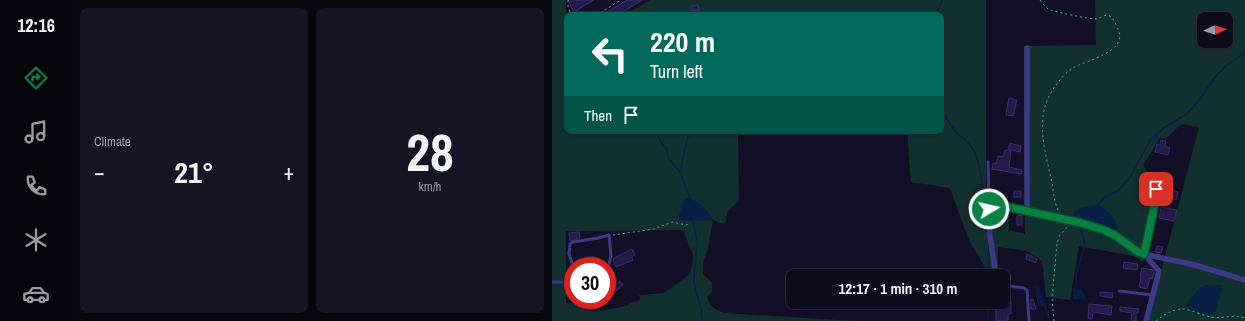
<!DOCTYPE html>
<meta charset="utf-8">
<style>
body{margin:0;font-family:"Archivo Narrow",sans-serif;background:#171425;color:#f1f3f6;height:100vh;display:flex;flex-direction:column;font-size:15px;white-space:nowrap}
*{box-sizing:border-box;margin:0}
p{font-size:13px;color:#9b9ba3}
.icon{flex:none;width:22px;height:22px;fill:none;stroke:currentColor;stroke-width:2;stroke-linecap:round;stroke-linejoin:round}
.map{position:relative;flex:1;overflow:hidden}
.drawer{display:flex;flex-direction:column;gap:8px;padding:8px;background:#08060f;width:480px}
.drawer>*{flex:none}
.top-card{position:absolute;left:12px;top:12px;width:380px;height:122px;border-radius:8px;box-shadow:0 1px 3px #0004,0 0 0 1px #2e2b3b;background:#00695c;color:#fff;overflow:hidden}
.needle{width:26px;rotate:86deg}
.controls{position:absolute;left:645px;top:12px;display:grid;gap:8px}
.controls a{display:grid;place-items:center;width:36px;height:36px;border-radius:8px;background:#0e0b1c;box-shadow:0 1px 3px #0004,0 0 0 1px #2e2b3b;font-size:20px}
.speed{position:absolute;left:12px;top:257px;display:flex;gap:8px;font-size:20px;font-weight:700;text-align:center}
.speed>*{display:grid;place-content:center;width:52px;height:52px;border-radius:50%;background:#0e0b1c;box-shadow:0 1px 3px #0004,0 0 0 1px #2e2b3b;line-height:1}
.speed .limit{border:6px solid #d22;background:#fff;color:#111}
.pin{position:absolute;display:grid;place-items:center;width:34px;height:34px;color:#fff;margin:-17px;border-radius:8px;box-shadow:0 2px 6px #0006}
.me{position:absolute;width:44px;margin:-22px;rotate:81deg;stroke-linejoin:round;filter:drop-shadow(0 0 3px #0008)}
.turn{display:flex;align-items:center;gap:14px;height:84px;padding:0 20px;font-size:18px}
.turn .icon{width:52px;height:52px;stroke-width:2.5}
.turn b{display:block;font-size:28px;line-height:34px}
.then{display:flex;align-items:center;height:38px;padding:0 20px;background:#0003;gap:8px;font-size:15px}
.big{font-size:30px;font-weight:700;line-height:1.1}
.drawer .card{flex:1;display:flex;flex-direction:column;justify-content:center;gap:6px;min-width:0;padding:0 14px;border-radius:8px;background:#171425}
.drawer .dial{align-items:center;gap:0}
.dial b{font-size:52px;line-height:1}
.heat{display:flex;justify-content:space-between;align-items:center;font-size:22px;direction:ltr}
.drawer .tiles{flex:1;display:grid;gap:8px;grid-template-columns:repeat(2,1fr)}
.trip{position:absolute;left:234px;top:269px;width:224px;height:40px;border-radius:8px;background:#0e0b1c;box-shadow:0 1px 3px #0004,0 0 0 1px #2e2b3b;font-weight:700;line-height:40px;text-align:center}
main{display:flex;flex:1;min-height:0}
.menu{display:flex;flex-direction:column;width:72px;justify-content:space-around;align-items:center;background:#06040b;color:#9b9ba3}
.menu .icon{width:28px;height:28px}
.menu .active{color:#0b8043}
.menu b{font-size:18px;color:#f1f3f6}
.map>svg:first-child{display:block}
</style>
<main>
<nav class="menu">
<b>12:16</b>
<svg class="icon active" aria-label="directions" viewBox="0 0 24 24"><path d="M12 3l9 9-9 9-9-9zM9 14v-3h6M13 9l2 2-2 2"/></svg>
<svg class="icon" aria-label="music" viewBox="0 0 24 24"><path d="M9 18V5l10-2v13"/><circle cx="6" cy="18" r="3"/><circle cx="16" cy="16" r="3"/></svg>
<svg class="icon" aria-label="phone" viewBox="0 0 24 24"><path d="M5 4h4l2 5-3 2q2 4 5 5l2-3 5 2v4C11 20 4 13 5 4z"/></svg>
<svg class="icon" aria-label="climate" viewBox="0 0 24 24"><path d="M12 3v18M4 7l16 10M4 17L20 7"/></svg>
<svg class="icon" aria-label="car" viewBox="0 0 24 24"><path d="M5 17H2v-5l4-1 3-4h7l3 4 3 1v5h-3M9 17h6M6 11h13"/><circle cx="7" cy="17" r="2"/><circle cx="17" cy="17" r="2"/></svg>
</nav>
<section class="drawer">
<div class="tiles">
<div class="card"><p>Climate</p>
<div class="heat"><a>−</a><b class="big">21°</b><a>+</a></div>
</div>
<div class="card dial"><b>28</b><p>km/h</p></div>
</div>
</section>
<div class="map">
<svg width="693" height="321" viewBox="0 0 693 321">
<rect width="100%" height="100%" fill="#130f26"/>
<!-- green -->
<g fill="#12302f" fill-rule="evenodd">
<path d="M0 0H14L15 131H186L187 201 175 212 174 222 171 224 161 220 156 249 151 262V274L160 283V292L155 297 156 301 163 309 172 313 304 321H0ZM131 230 141 255V261L138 274 112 293 87 295 88 300 78 303 75 306 41 312 35 305 14 303V231Z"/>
<path d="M98 0H434V200L457 205V230L473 234 472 46 544 45 543 0H693V321H596L647 127 630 124 613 139 608 138 591 165 604 183 612 185 591 262 581 256 527 246 518 300 494 297 490 261 475 251 446 247V269H438L435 271 416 238 398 188 359 182 355 131H389V15H73ZM652 19H674V41H652Z"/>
</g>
<!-- water -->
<g fill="#0a1f44">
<path d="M138 197C147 204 156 209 161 220L132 221 128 220 127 217 131 200Z"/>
<path d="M546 205C556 209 564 219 566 229L562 230C551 224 537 222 524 220L522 218 521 214 527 208Z"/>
<path d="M654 285H670C671 290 665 304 664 311L658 315 640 311 633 305 649 287Z"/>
<path d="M485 286 489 290 493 306 492 307 486 306 483 287Z"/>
<path d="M521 288 529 290 533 295 534 300 521 299Z"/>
</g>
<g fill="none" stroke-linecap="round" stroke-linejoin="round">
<!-- stream -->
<g stroke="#0a1f44" stroke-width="1.5">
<path d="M384 15 390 0"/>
<path d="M389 110C394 117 398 124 403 131 410 138 418 143 422 151 433 174 430 206 435 231"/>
<path d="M104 131 108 140 115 150 116 158 128 172"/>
<path d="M137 131 128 172 138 198"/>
<path d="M546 205 553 197 566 191 578 177 599 139 613 127 635 114 648 99 663 77 674 66 693 52"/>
<path d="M141 220 145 241 142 281 144 292 149 308 150 321"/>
<path d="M437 276V247"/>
<path d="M525 289 524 275 533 245 528 225"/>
<path d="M493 306 498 321"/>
<path d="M436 321 437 302"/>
</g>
</g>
<!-- building -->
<g fill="#241b47" stroke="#3b2d73">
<path d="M22 0H42L22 12 17 3Z"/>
<path d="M75 0H90L66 15H50Z"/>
<path d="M146 5 147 10H140V6Z"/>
<path d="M457 98 465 100 461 116 454 115Z"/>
<path d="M609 140 614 141 613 146 618 148 616 155 603 152 605 144 608 145Z"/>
<path d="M458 143 469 146 468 152 456 149Z"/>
<path d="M453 150 459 151 457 167 470 170 469 174 440 169 441 163 444 164 446 156 451 157Z"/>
<path d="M615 189 626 192 624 200 609 196 610 192 614 193Z"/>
<rect x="462" y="191" width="7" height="6"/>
<path d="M609 207 625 210 622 221 607 218Z"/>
<path d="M470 215V225H465V216Z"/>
<path d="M27 232 28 238 18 241 17 233Z"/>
<path d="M605 246 611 247 609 253 603 252Z"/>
<path d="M80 249 83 255 80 257 81 260 64 267 61 261 62 258Z"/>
<path d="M475 254 485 259 484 263 474 259Z"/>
<path d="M572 262 586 264 585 270 571 268Z"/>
<path d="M590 268 601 270 602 272 600 279 598 278 595 289 587 287 589 277 588 276Z"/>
<path d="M68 281 71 285 60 294 57 290Z"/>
<path d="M548 292 561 293 560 298 548 296Z"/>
<path d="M479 299H481L484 309H479Z"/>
<path d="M451 301H459V314H456V321H444V304H451Z"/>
<path d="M537 304 560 306 559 315 541 312 540 319 536 318Z"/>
<path d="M568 307 587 309 586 313H584V321H579L580 313 568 311Z"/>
</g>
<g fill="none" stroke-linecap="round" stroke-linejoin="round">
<!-- path -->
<g stroke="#2fb8b0" stroke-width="1" stroke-dasharray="2 3" stroke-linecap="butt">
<path d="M16 0V7L19 15"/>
<path d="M488 0C490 3 493 6 496 9 502 12 537 19 544 19 549 19 552 13 558 16 562 19 564 25 566 29 577 52 534 60 521 68 516 71 511 76 508 80 481 111 491 143 499 178 502 190 501 203 508 213"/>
<path d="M44 15 69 0"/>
<path d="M61 235 102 229 120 222 134 225 139 224"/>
<path d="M502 321 500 298 505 243 508 235 516 226"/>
<path d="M604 321C611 315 620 310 629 309 636 308 651 316 659 317 671 319 681 314 693 318"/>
</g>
<!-- service -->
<g stroke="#3d3a85" stroke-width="3">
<path d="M436 162 437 200 440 205"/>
<path d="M592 254 602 208 603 185"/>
<path d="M21 266 17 254 18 244 21 242 46 238 57 235 59 256 55 272"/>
<path d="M0 282H21"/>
<path d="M451 285 472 288 475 290 477 321"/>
<path d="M567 291 600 295"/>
<path d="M41 300 46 307"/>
</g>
<!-- minor -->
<g stroke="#3d3a85" stroke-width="5.5">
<path d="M475 48V211"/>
<path d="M443 269 438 236 437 209 438 206 443 204 529 223 552 230 564 236 586 252 592 254 643 265 693 280"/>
<path d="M594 321 607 271 597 260 595 255"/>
</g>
</g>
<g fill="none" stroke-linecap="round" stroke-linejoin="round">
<!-- route casing -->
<g stroke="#07532c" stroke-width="10">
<path id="route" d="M437 209 438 206 443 204 529 223 552 230 564 236 586 252 592 254 602 208 604 189"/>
</g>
<!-- route -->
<use href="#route" stroke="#0b8043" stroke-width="7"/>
</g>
</svg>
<div class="controls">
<a><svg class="needle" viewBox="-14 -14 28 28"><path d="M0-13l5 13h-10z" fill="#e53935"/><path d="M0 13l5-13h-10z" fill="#9b9ba3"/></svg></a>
</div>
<div class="speed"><div class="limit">30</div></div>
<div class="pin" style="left:604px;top:189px;background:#d93025"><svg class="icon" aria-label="arrive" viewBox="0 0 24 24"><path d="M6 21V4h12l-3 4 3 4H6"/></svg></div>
<svg class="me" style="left:437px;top:209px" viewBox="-20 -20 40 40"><circle r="17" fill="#0b8043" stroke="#fff" stroke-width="3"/><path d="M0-11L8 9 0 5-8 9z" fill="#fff"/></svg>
<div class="trip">12:17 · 1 min · 310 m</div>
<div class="top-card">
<div class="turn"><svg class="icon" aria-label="left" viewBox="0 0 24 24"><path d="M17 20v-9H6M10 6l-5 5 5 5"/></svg><div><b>220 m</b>Turn left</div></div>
<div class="then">Then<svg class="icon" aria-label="arrive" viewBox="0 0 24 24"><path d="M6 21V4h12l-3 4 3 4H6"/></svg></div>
</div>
</div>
</main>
